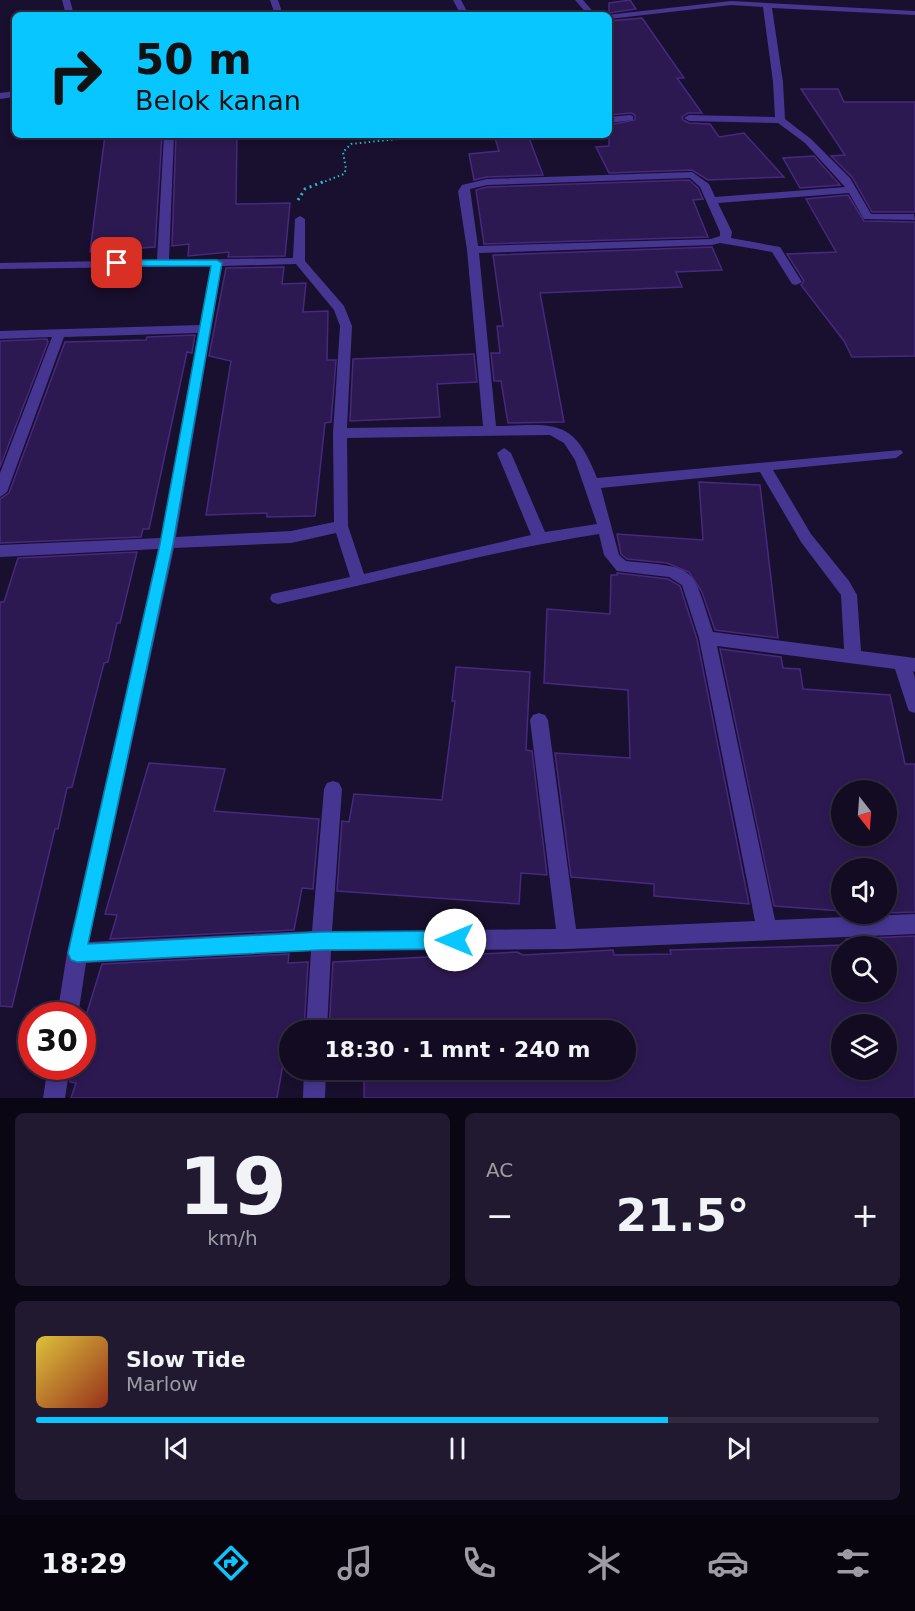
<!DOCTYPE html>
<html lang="id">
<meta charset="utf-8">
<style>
body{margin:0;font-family:"DejaVu Sans",sans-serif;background:#20192f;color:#f1f3f6;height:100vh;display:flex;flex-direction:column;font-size:22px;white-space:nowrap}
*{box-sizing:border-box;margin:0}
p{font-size:20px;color:#9d9ba5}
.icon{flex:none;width:33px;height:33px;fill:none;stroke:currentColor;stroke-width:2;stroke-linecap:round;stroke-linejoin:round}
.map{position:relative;height:1098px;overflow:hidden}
.panel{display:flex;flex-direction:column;gap:15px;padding:15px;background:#0a0613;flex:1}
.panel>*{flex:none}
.banner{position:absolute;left:12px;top:12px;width:600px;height:126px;border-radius:9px;box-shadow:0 3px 9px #0003,0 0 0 2px #322b40;background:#08c6ff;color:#111;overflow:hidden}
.needle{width:39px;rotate:163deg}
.tools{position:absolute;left:831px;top:780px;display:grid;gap:12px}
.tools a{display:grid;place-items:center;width:66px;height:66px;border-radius:50%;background:#130b22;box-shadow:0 3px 9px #0003,0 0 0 2px #322b40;font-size:30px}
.speed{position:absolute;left:18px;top:1002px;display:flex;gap:12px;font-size:30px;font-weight:700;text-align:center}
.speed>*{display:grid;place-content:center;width:78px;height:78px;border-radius:50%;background:#130b22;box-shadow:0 3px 9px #0003,0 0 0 2px #322b40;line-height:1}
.speed .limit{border:9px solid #d22;background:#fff;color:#111}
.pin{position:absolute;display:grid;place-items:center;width:51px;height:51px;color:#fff;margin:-26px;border-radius:12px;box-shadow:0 3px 9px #0006}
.me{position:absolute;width:66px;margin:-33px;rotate:270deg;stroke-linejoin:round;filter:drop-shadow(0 0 4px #0008)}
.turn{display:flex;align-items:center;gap:21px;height:126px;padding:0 24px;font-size:27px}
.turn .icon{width:78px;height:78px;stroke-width:2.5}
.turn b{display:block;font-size:42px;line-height:51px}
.big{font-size:45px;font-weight:600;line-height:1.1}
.panel .card{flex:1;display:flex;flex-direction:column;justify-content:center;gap:9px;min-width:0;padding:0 21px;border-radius:9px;background:#20192f}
.panel .dial{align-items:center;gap:0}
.dial b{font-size:78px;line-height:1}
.song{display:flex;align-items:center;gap:18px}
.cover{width:72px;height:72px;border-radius:9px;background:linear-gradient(135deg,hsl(50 70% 55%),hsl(10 70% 35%))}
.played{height:6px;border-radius:3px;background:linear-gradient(90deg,#08c6ff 75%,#322b40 75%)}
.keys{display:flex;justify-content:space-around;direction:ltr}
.heat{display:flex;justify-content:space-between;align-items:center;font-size:33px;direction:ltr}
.panel .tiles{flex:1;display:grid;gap:15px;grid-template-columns:1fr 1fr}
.card:last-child{grid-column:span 2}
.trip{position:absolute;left:279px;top:1020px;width:357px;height:60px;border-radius:30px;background:#130b22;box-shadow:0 3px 9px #0003,0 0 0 2px #322b40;font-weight:600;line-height:60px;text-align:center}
.dock{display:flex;height:96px;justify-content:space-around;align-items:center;background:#08040e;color:#9d9ba5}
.dock .icon{width:42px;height:42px}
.dock .current{color:#08c6ff}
.dock b{font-size:27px;color:#f1f3f6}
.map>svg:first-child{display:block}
</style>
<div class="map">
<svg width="915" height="1098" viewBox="0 0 915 1098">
<rect width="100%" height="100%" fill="#190f2e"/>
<!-- building -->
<g fill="#2c1951" stroke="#46297f" stroke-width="1.5" fill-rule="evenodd">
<path d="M630 0 636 9 609 13V3Z"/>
<path d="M642 18 684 78H677L702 113H688L682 117 683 120 689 123 710 124 719 137 744 133 784 177 708 180 692 170 609 173 596 147 609 146V125L635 120V115L631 113 609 115V21Z"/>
<path d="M801 89H838L844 102H915V212H872L852 177 831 156 845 155Z"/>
<path d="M105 135H162L155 247 90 252Z"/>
<path d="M176 135H237L236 204 290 203 285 256 228 257 229 252 188 256 189 244 172 246Z"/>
<path d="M494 135H528L543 175 487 177 474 180 469 154 499 151Z"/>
<path d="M814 156 840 185 800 188 783 158Z"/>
<path d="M689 180 698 188 703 199 693 200 708 237 484 244 476 190 487 187Z"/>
<path d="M848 195 864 221 915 222V356L852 357 844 341 801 285 804 281 787 254 836 252 806 199Z"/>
<path d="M712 247 722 270 676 272 682 287 540 293 564 422 508 423 501 381H494L491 353H500L497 326H503L493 255Z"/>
<path d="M284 267 282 284 306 283 303 312 328 311 327 360H336L331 422 325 423 315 516 267 517V513L206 515 231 361 209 356 226 268Z"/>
<path d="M195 335 192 353 187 352 149 529H143L141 537 0 543V499L9 493 65 342 146 340 147 337Z"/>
<path d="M47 339 48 342 0 467V341Z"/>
<path d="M474 354 477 382 437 384 440 417 350 421 353 359Z"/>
<path d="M699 482 760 485 778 638 715 630 702 592 689 572 667 563 627 559 621 554 617 534 703 540Z"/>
<path d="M137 552 120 623H117L108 662 104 663 72 787 67 788 58 829H55L12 1007 0 1006V602H4L18 558Z"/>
<path d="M617 573 668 579 680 586 697 639 749 904 654 896V884L571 877 555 753 630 758 628 690 544 683 547 609 610 614 611 575H617Z"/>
<path d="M720 649 781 657 783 668 800 669 803 689 890 695 905 764H915V912L886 913V868H842V911L774 906ZM842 790H886V836H842Z"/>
<path d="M456 667 530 672 526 750 532 751 547 875 521 873 519 904 337 891 342 821 349 822 354 794 442 800 455 701H452Z"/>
<path d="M149 763 225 769 214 811 319 819 313 889 302 888 294 930 110 939 117 915 105 914Z"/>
<path d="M915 936V1098H364V1070H626V1030H329L333 962 517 952 523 955 613 950 614 955 671 954 670 950 846 945V939ZM842 946H886V992H842ZM842 1024H886V1070H842Z"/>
<path d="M289 954 288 963 308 962 304 1030H289L277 1098H71L76 1083 70 1082 71 1074 73 1066H82V1037L88 1019H85L102 964Z"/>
</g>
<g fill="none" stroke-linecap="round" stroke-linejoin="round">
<!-- path-far1 -->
<path stroke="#25beca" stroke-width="2" stroke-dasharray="1.5 3" stroke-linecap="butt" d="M321 183 344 174 346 169 343 152 351 144 434 135"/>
<!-- path -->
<path stroke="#25beca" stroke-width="3" stroke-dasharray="2 4" stroke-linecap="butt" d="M298 200 305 189 325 181"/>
<!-- minor -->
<g fill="#463691" fill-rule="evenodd">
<path d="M62 0H70L74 15H66Z"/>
<path d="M270 0H278L283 15H275Z"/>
<path d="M453 0H461L469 15H461Z"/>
<path d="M575 0H583L596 15H588Z"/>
<path d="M731 1 915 11V15L772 8 783 82 785 119 811 139 850 178 871 214H914L915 220 864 219 849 193 718 203 732 232 731 238 780 247 802 282 796 285 792 284 772 252 720 243 712 245 479 253 496 426C555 425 573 417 597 478L901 450 903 453 896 458 773 470 811 534 849 581 857 595 861 651 915 658V672L913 671 915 679V713L909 711 907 706 895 669 717 646 775 920 915 914V934L567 949 331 951 327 1030H306L311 951 86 963 78 1016H57L67 953 158 549 0 557V545L161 538 198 333 64 337 7 492 0 497V473L52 337 0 339V331L200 325 211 266 0 269V263L157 260 164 135H174L169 260 293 258 295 219 300 216 305 219V261L344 306 352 326 347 428 483 426 467 250 458 191 462 185 487 179 692 172 709 184 715 197 845 187 805 143 778 123 689 121 684 118 689 115 775 117 773 82 763 7 731 5 609 19 607 15ZM690 178 700 187 720 232V236L711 239 478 246 470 189 487 185ZM296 264 334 310 340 326 333 433 334 522 291 531 176 537 222 266ZM550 435 564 443 575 460 597 524 545 532 511 453 504 448 497 453 531 535 364 574 348 526 347 438ZM760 472 801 542 841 595 844 649 713 632C691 564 698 568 626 561L619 555 601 488ZM336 533 350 577 272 594 270 598 272 602 278 604C385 581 491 551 599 534L604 555 617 571 669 577 682 585 699 638 755 921 576 929 548 720 545 715 539 713 533 715 530 720 556 929 332 931 342 789 339 783 333 781 327 783 324 789 312 931 89 942 174 548 291 543Z"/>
<path d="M15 91V97L0 99V93Z"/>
<path d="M630 115 633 116V120L609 123V117Z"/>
<path d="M48 1066H70L65 1098H43Z"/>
<path d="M304 1070H326L325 1098H303Z"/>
</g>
</g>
<!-- route -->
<path fill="#08c6ff" stroke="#0581a6" stroke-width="1.5" d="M113 260H217L222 263 173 544 88 944 321 932 455 931 462 933 464 940 462 946 455 949 321 950 77 962 71 960 68 953 160 544 211 266H117L113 265Z"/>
</svg>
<div class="tools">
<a><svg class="needle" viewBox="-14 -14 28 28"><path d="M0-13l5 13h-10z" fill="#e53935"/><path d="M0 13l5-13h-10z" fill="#9d9ba5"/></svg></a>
<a><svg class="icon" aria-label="sound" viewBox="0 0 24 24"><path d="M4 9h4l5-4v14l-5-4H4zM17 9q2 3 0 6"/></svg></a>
<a><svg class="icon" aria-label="search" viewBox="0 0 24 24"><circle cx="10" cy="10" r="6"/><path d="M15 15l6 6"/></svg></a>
<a><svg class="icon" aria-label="layers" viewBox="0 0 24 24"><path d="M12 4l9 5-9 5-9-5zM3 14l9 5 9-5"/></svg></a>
</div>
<div class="speed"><div class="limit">30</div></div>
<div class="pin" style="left:117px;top:263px;background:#d93025"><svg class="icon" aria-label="arrive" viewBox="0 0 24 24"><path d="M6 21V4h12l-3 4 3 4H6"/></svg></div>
<svg class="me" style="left:455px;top:940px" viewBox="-20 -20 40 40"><circle r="19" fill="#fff"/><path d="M0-13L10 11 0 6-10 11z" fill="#08c6ff"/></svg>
<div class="trip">18:30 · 1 mnt · 240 m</div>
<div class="banner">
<div class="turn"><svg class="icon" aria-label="right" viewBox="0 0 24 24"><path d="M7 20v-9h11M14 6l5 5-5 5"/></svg><div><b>50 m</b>Belok kanan</div></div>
</div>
</div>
<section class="panel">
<div class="tiles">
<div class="card dial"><b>19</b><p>km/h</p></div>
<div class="card"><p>AC</p>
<div class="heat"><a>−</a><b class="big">21.5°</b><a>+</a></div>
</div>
<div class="card">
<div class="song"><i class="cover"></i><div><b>Slow Tide</b><p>Marlow</p></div></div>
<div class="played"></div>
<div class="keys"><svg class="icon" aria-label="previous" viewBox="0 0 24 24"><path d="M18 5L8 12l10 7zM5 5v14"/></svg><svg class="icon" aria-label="pause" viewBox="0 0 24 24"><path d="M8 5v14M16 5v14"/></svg><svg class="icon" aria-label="next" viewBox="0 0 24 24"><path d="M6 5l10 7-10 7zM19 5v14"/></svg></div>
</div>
</div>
</section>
<nav class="dock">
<b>18:29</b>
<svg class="icon current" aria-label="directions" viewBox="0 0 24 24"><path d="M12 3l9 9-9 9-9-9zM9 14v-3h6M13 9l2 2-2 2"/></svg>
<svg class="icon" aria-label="music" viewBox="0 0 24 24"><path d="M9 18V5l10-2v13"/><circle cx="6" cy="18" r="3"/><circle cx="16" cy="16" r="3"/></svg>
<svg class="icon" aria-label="phone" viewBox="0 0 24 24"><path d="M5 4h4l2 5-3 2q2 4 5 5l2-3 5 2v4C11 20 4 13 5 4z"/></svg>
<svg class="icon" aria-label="climate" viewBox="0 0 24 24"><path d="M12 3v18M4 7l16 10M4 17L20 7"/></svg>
<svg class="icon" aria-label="car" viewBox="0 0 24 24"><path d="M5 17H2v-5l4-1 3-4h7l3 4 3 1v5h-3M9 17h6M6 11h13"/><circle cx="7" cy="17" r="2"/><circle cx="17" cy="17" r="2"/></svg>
<svg class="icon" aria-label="filters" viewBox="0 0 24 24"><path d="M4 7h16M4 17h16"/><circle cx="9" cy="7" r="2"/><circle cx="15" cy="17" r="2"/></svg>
</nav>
